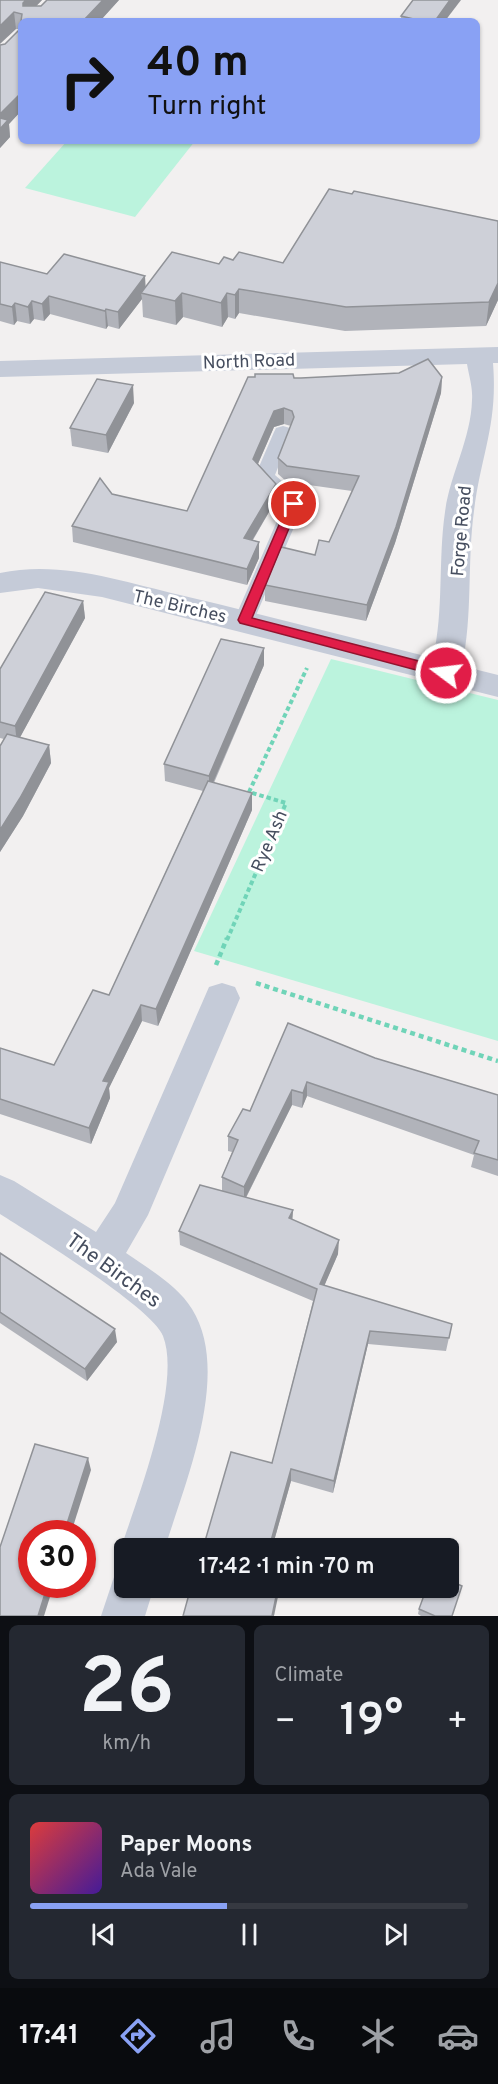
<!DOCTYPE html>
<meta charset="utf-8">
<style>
body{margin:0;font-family:Overpass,sans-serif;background:#242831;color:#f1f3f6;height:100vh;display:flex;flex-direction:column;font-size:22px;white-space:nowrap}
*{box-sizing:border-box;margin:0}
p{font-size:20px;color:#9ea1a6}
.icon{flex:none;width:33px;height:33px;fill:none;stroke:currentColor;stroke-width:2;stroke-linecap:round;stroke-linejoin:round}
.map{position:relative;height:1616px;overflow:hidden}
.details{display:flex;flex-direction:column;gap:9px;padding:9px;background:#0d0f14;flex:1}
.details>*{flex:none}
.top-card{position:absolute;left:18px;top:18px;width:462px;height:126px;border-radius:9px;box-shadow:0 2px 4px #0004;background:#89a1f4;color:#111;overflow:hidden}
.speed{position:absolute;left:18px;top:1520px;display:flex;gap:12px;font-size:30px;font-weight:700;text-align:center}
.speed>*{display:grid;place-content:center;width:78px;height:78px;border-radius:50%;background:#171b24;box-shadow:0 2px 4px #0004;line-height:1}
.speed .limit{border:9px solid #d22;background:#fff;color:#111}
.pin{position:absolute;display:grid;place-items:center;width:51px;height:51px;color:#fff;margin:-26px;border:3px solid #fff;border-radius:50%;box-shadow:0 2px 6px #0007}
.me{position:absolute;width:66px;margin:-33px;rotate:285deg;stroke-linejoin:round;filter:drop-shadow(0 0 4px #0008)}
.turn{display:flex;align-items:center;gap:21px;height:126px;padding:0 30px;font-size:27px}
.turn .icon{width:78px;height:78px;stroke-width:2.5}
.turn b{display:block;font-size:42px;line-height:51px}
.big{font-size:45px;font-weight:600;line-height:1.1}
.details .widget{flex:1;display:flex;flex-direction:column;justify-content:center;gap:9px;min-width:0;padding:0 21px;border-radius:9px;background:#242831}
.details .dial{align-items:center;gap:0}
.dial b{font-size:78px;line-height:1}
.song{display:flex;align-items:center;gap:18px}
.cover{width:72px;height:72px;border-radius:9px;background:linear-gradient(135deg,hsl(0 70% 55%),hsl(260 70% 35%))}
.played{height:6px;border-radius:3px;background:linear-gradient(90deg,#89a1f4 45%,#363941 45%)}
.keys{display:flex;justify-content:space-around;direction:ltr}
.heat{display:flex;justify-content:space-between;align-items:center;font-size:33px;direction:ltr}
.details .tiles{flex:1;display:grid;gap:9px;grid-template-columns:1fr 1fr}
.widget:last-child{grid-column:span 2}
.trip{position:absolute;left:114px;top:1538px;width:345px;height:60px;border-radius:9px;background:#171b24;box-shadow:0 2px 4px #0004;font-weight:600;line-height:60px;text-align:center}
.tab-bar{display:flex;height:96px;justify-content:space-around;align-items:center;background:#090b0e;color:#9ea1a6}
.tab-bar .icon{width:42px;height:42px}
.tab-bar .selected{color:#89a1f4}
.tab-bar b{font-size:27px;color:#f1f3f6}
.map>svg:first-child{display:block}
</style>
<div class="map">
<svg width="498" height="1616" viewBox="0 0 498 1616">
<rect width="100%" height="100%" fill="#f2f0f0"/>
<!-- green -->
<g fill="#bbf3dd">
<path d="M67 141H195L135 217 25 188Z"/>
<path d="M331 659 498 700V1041L194 951Z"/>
</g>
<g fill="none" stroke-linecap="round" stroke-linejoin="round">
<!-- path-far1 -->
<path stroke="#70d4b8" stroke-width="4" stroke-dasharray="4.5 3" stroke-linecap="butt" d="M227 940 286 803 249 792 307 668"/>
<!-- path -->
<g stroke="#70d4b8" stroke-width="4.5" stroke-dasharray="5 4" stroke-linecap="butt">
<path d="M216 965 227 938"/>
<path d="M256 983 498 1061"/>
</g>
<!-- lane -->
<path fill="#c5cbd8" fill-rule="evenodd" d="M283 426 290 428 292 432 275 475 294 492 304 504 254 620 251 625 244 627 237 625 234 620 284 505 255 476 274 432 276 428Z"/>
<!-- street -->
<g fill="#c5cbd8" fill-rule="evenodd">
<path d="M498 347V363H493C498 425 481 454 474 511 467 562 473 614 462 666L498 675V697L102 597 38 588 0 593V573C60 560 121 581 180 595 265 615 349 637 433 658 444 610 438 560 445 512 450 474 471 439 472 400 473 388 469 376 467 364L0 377V361Z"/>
<path d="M222 983 235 987 240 998 148 1215 126 1253C149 1269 178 1286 192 1309 232 1373 185 1482 165 1548H124V1556L121 1548C137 1499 182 1384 163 1336 152 1307 31 1234 0 1214V1175L14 1181 96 1232 115 1203 209 987Z"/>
<path d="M124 1568V1587H154L145 1616H101L116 1571Z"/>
</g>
</g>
<!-- wall -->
<g fill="#b1b3ba">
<path d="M0 0H42L36 6 119 0 100 21H21V111L9 124 10 137 0 148 5 44 20 29H16Z"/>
<path d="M401 16 445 21H401Z"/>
<path d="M352 194 498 221V300L486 326 345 331 239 313 235 319 228 317 222 327 183 317 176 325 143 317 142 299 119 329 108 326 106 329 50 314 44 321 34 319 30 324 17 321 14 325 0 321V262L47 274 146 287 233 260 283 263Z"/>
<path d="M442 377 441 393 395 543 366 621 265 601V585L315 555 329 542 352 491 287 482 278 474V458L291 426 284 424 274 427 258 464 276 500 253 540 259 542V558L247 585 73 542 72 526 112 494 187 511 294 378Z"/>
<path d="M134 403 108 453 72 446 70 428Z"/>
<path d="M83 601 85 618 20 737 49 745 51 763 23 816 0 852V746L4 739 0 738V669Z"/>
<path d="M264 665 214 783 252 793V810L158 1026 142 1021 109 1088 110 1098 91 1144 0 1114V1048L54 1065 109 995 203 791 165 781 164 764Z"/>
<path d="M288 1023 375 1058 498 1095V1176L471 1167 474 1155 307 1096 302 1108 292 1105 246 1198 293 1210 292 1219 338 1254 324 1286 452 1324 446 1351 368 1344 333 1493 291 1481 272 1548H203L272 1463 313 1301 180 1245 179 1231 222 1191V1177L232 1152 228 1151V1136L250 1111Z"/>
<path d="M0 1253 117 1342 87 1381 0 1323Z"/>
<path d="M419 1609 452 1616H421L418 1614Z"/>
</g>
<!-- shaded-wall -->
<g fill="#909297">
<path d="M26 0H42L24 19 23 3Z"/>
<path d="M103 0H119L100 21H83Z"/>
<path d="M450 0H461L445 21H435Z"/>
<path d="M14 12 16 29 0 44V26Z"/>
<path d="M21 93V111L9 124 10 137 0 148V114Z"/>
<path d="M145 276 146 293H141L142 299 119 329 118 312Z"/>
<path d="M498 283V300L486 326 489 302Z"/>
<path d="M239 289V313L235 319V295Z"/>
<path d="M182 293 183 317 176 325 175 301Z"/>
<path d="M227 293 228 317 222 327 221 303Z"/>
<path d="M49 296 50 314 44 321 42 304Z"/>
<path d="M32 301 34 319 30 324 28 307Z"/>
<path d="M15 303 17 321 14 325 12 307Z"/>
<path d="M106 309 108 326 106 329 105 311Z"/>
<path d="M442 377 441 393 395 543 366 621 367 605Z"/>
<path d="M133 385 134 403 108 453 106 435Z"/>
<path d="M284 408V424L274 427 253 475V459L274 411Z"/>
<path d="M276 484V500L244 554V538Z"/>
<path d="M259 542V558L247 585V569Z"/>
<path d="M83 601 85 618 17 743 15 726Z"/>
<path d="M264 648V665L209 792V776Z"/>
<path d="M49 745 51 763 23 816 0 852V830Z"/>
<path d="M252 793V810L158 1026 156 1009Z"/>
<path d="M141 1005 142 1021 109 1088 110 1098 91 1144 89 1128 103 1081Z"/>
<path d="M307 1082V1096L302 1108 303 1093Z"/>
<path d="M292 1090V1105L244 1201V1187Z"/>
<path d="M293 1210 292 1225 289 1218Z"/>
<path d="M339 1240 338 1254 319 1298 320 1284Z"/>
<path d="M115 1329 117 1342 87 1381 85 1369Z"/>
<path d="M370 1331 368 1344 333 1493 334 1481Z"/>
<path d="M88 1458 91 1470 71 1533H64Z"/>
<path d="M291 1469V1481L272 1548H269Z"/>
<path d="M48 1584H54L44 1616H38Z"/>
<path d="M278 1587H280L274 1616H272Z"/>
</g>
<!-- building -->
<g fill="#ced0d8" stroke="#909297" stroke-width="1.5">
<path d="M0 0H26L23 3V6H41L47 0H103L83 21H21L22 14 14 12 0 26Z"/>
<path d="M413 0H450L435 21H422L401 16Z"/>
<path d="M21 27V93L0 114V45L5 44 21 28Z"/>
<path d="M0 118 8 120 0 129Z"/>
<path d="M329 189 352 194 354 191 498 221V283L489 302 346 307 239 289 235 295 227 293 221 303 182 293 175 301 141 293 172 252 219 264 224 257 233 260 239 252 283 263Z"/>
<path d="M64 254 145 276 118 312 106 309 105 311 49 296 42 304 32 301 28 307 15 303 12 307 0 304V262L47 274Z"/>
<path d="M428 359 442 377 396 527 367 605 265 585 281 547 315 555 319 540 329 542 359 476 287 466 278 458 294 417 292 411 284 408 274 411 253 459 276 484 244 538 259 542 247 569 72 526 100 478 112 494 187 511 248 377H255V374H293L294 378H301L399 373Z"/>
<path d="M97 379 133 385 106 435 70 428Z"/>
<path d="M45 592 83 601 15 726 0 722V669Z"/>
<path d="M221 639 264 648 209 776 164 764Z"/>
<path d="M7 734 49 745 20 798 0 830V746Z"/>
<path d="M208 781 252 793 156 1009 141 1005 103 1081 109 1082 89 1128 0 1099V1048L54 1065 93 990 109 995Z"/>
<path d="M288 1023 375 1058 498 1095V1160L474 1153 479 1141 307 1082 303 1093 292 1090 244 1187 222 1177 238 1140 228 1136 243 1109 250 1111Z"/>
<path d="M200 1185 293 1210 289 1218 339 1240 320 1284 452 1324 449 1338 370 1331 334 1481 291 1469 269 1548H203L231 1452 272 1463 317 1289 179 1231Z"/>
<path d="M0 1253 115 1329 85 1369 0 1312Z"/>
<path d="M35 1444 88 1458 64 1533H32V1584H48L38 1616H0V1547Z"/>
<path d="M448 1580 462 1586 452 1616H435L419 1609 427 1587H448Z"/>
<path d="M191 1587H278L272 1616H183Z"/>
</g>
<!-- route -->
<path fill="#e11d48" stroke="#92132f" stroke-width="1.5" d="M294 500 299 504 252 618 446 668 452 673 450 676 446 678 240 623 238 620 288 504Z"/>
<g text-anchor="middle" stroke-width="6" stroke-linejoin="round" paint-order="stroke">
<!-- street labels -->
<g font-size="18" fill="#464e5f" stroke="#fff">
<text transform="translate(249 361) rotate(-2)" y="6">North Road</text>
<text transform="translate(461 531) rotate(-85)" y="6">Forge Road</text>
<text transform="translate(180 606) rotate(13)" y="6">The Birches</text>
<text transform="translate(269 841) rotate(-67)" y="6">Rye Ash</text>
</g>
<!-- near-street labels -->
<g font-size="21" fill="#464e5f" stroke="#fff">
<text transform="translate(114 1270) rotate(36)" y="7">The Birches</text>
</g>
</g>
</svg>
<div class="speed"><div class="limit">30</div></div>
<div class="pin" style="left:294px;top:504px;background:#d93025"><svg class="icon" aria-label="arrive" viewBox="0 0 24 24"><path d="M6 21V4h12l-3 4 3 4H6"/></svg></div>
<svg class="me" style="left:446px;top:673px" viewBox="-20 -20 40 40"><circle r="17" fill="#e11d48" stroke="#fff" stroke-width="3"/><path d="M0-11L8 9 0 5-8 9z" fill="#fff"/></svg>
<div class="trip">17:42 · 1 min · 70 m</div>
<div class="top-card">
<div class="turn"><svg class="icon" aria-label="right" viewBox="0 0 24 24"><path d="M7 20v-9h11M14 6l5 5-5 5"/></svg><div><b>40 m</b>Turn right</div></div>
</div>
</div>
<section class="details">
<div class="tiles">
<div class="widget dial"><b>26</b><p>km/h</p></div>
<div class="widget"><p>Climate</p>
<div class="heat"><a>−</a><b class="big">19°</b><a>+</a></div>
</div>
<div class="widget">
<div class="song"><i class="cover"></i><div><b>Paper Moons</b><p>Ada Vale</p></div></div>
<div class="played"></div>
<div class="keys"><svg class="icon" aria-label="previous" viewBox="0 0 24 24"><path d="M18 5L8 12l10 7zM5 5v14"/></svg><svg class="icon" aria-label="pause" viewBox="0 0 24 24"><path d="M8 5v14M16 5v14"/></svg><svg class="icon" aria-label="next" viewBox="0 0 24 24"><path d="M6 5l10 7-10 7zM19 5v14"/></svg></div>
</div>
</div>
</section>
<nav class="tab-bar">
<b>17:41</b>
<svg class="icon selected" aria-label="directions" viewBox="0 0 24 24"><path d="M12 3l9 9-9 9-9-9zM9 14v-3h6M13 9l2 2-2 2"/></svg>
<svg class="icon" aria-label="music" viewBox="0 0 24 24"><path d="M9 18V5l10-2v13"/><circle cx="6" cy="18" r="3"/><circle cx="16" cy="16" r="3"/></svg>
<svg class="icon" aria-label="phone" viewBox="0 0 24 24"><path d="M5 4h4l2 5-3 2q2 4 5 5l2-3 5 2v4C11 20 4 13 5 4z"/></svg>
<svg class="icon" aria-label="climate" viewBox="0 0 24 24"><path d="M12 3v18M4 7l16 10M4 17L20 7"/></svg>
<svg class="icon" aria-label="car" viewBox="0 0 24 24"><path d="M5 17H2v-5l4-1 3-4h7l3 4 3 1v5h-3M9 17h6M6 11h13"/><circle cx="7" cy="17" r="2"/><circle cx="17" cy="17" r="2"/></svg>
</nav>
